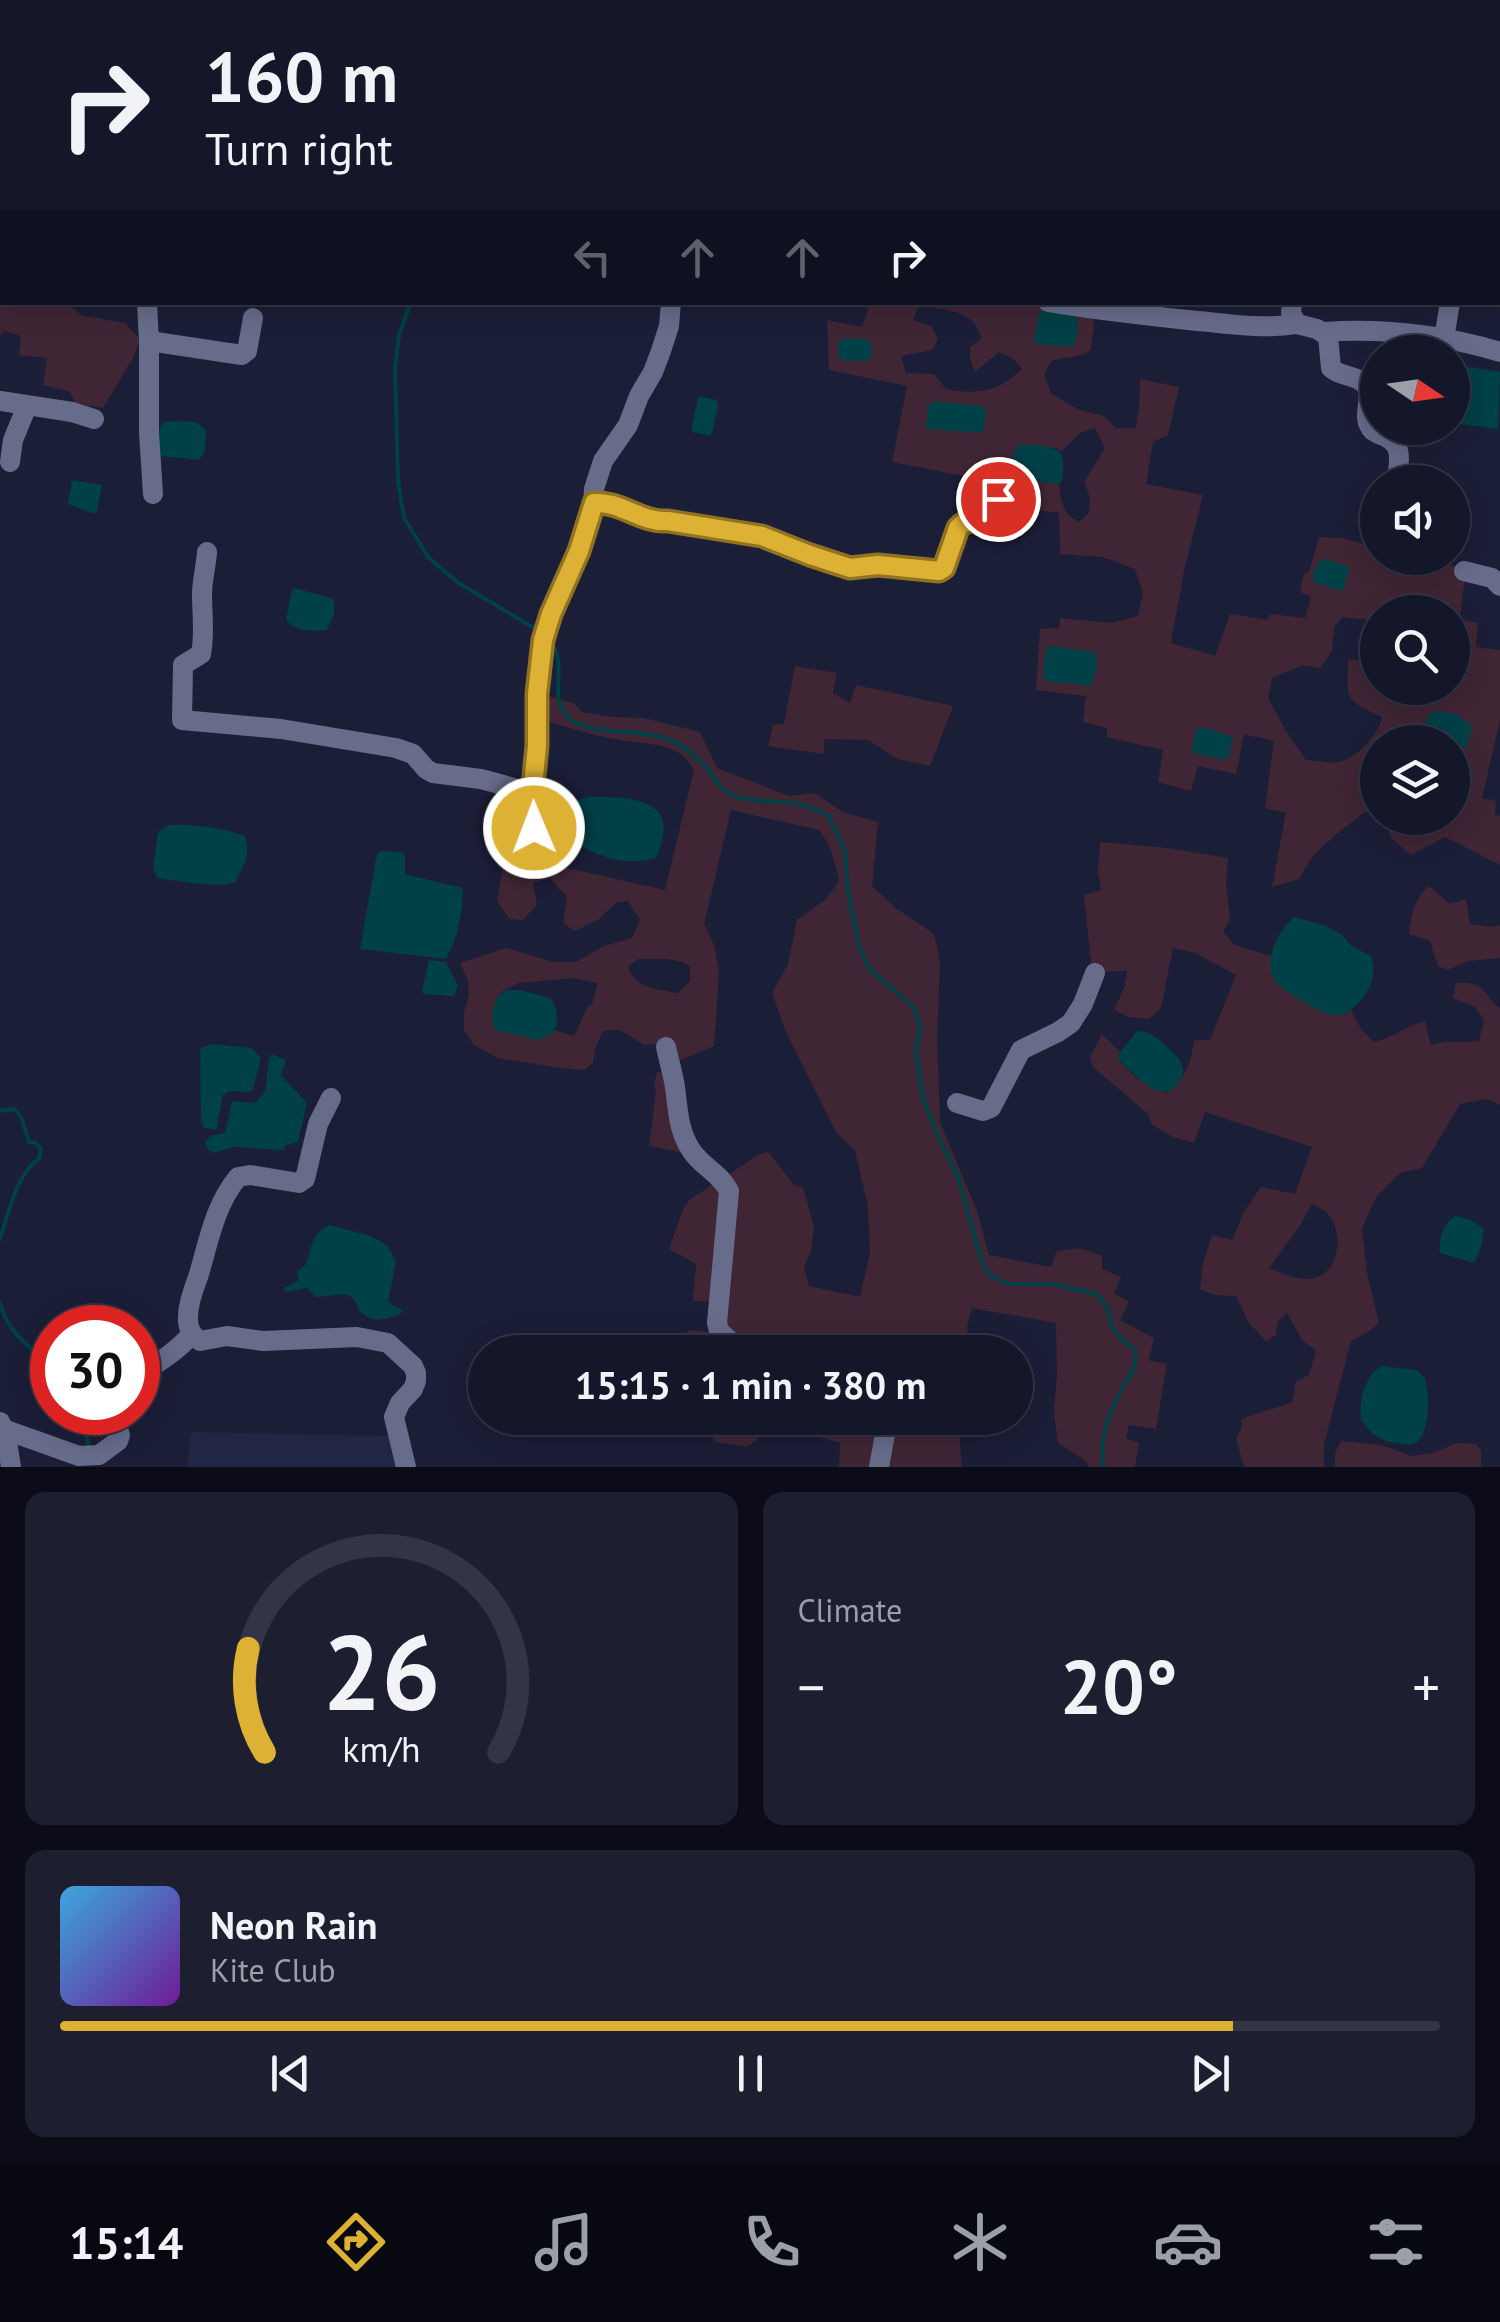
<!DOCTYPE html>
<meta charset="utf-8">
<style>
body{margin:0;font-family:"PT Sans",sans-serif;background:#1d1f31;color:#f1f3f6;height:100vh;display:flex;flex-direction:column;font-size:38px;white-space:nowrap}
*{box-sizing:border-box;margin:0}
p{font-size:32px;color:#9d9fa8}
.icon{flex:none;width:55px;height:55px;fill:none;stroke:currentColor;stroke-width:2;stroke-linecap:round;stroke-linejoin:round}
.map{position:relative;height:1467px;overflow:hidden}
.drawer{display:flex;flex-direction:column;gap:25px;padding:25px;background:#0b0c17;flex:1}
.drawer>*{flex:none}
.guide{position:absolute;left:0px;top:0px;width:1500px;height:305px;box-shadow:0 5px 25px #0003,0 0 0 2px #333546;background:#141629;color:#f1f3f6;overflow:hidden}
.needle{width:65px;rotate:103deg}
.fabs{position:absolute;left:1360px;top:335px;display:grid;gap:20px}
.fabs a{display:grid;place-items:center;width:110px;height:110px;border-radius:50%;background:#141629;box-shadow:0 5px 25px #0003,0 0 0 2px #333546;font-size:50px}
.speed{position:absolute;left:30px;top:1305px;display:flex;gap:20px;font-size:50px;font-weight:700;text-align:center}
.speed>*{display:grid;place-content:center;width:130px;height:130px;border-radius:50%;background:#141629;box-shadow:0 5px 25px #0003,0 0 0 2px #333546;line-height:1}
.speed .limit{border:15px solid #d22;background:#fff;color:#111}
.pin{position:absolute;display:grid;place-items:center;width:85px;height:85px;color:#fff;margin:-42px;border:5px solid #fff;border-radius:50%;box-shadow:0 2px 10px #0007}
.me{position:absolute;width:110px;margin:-55px;rotate:359deg;stroke-linejoin:round;filter:drop-shadow(0 0 8px #0008)}
.turn{display:flex;align-items:center;gap:35px;height:210px;padding:0 40px;font-size:45px}
.turn .icon{width:130px;height:130px;stroke-width:2.5}
.turn b{display:block;font-size:70px;line-height:85px}
.lanes{display:flex;align-items:center;height:95px;padding:0 40px;background:#0003;justify-content:center;gap:50px;direction:ltr}
.lanes .off{opacity:.35}
.big{font-size:75px;font-weight:800;line-height:1.1}
.drawer .tile{flex:1;display:flex;flex-direction:column;justify-content:center;gap:15px;min-width:0;padding:0 35px;border-radius:20px;background:#1d1f31}
.drawer .dial{align-items:center;gap:0}
.dial svg{height:260px;overflow:visible;fill:none;stroke:#333546;stroke-width:7;stroke-linecap:round;text-anchor:middle}
.dial text{fill:#f1f3f6;stroke:none}
.song{display:flex;align-items:center;gap:30px}
.cover{width:120px;height:120px;border-radius:15px;background:linear-gradient(135deg,hsl(200 70% 55%),hsl(280 70% 35%))}
.played{height:10px;border-radius:5px;background:linear-gradient(90deg,#ddb133 85%,#333546 85%)}
.keys{display:flex;justify-content:space-around;direction:ltr}
.heat{display:flex;justify-content:space-between;align-items:center;font-size:55px;direction:ltr}
.drawer .tiles{flex:1;display:grid;gap:25px;grid-template-columns:1fr 1fr}
.tile:last-child{grid-column:span 2}
.trip{position:absolute;left:468px;top:1335px;width:565px;height:100px;border-radius:50px;background:#141629;box-shadow:0 5px 25px #0003,0 0 0 2px #333546;font-weight:800;line-height:100px;text-align:center}
.tabs{display:flex;height:160px;justify-content:space-around;align-items:center;background:#080910;color:#9d9fa8}
.tabs .icon{width:70px;height:70px}
.tabs .selected{color:#ddb133}
.tabs b{font-size:45px;color:#f1f3f6}
.map>svg:first-child{display:block}
</style>
<div class="map">
<svg width="1500" height="1467" viewBox="0 0 1500 1467">
<rect width="100%" height="100%" fill="#1b1e37"/>
<!-- built -->
<path fill="#222645" d="M191 1432 392 1436 399 1467H187Z"/>
<!-- green -->
<g fill="#402635" fill-rule="evenodd">
<path d="M2 43V302L66 303 81 315 125 323 140 339 133 358 103 408 76 404 70 392 43 385 47 358 19 355 21 336 4 331 0 336V45Z"/>
<path d="M1079 302 1095 313 1091 350C1078 359 1065 356 1051 361L1044 375 1051 393 1079 410 1104 416 1116 428H1136L1139 408 1140 379 1179 387 1168 435 1153 442 1146 484 1203 495 1184 571 1171 643 1215 656 1230 614 1267 620 1271 614 1305 618 1311 597 1300 592 1304 573 1309 572 1319 537 1342 538 1377 547 1378 558H1447V565L1462 567 1465 576 1460 619 1478 623 1476 647 1500 650V720L1482 798 1496 801 1495 815 1500 816V865L1445 837 1411 855 1392 839 1382 818H1452L1453 746 1460 748 1468 744 1427 738 1441 742H1378L1377 815 1365 812C1338 833 1315 847 1299 879L1272 887 1286 813 1265 808 1274 741 1244 734 1236 774 1198 766 1191 791 1158 782 1163 750 1107 737V728L1083 722 1086 696 1036 690 1040 629 1059 628 1060 618 1112 623 1138 616 1143 594 1135 569 1103 557 1060 554 1059 513 1002 506 983 497 984 480 892 462 907 386 829 370 827 320 862 327 868 310 865 303ZM930 307C953 312 977 312 981 339L970 347V359L975 372 999 352 1012 358 1022 368C1003 392 974 395 946 389L934 374 906 373 901 356 932 350 938 339 931 326 913 320 918 308ZM1095 428 1105 448 1084 482 1090 497 1089 513 1079 522C1062 513 1061 502 1059 484L1012 474 1014 452 1018 445 1056 448 1062 451 1080 433ZM1378 612H1452V688C1444 688 1435 690 1428 690 1411 690 1394 688 1378 688L1377 660H1348C1347 702 1344 699 1382 717 1379 735 1358 757 1339 762 1330 764 1316 760 1306 760L1286 731 1268 698 1272 678 1303 665 1320 668 1332 651 1334 628 1342 617 1377 621Z"/>
<path d="M795 666 837 673 833 693 850 703 856 685 953 706 930 766 898 759 868 740 824 739V754L768 746 773 725 784 724Z"/>
<path d="M549 696 575 704 582 712 613 717 643 718 700 732 717 768 789 796 814 793 843 812 878 822 872 886 897 909 934 934 940 962 937 1039 940 1122 977 1211 989 1255 1051 1267 1057 1251 1080 1248 1102 1256V1269L1121 1277 1114 1293 1129 1302 1120 1320 1154 1338 1149 1360 1167 1364 1156 1429 1129 1425 1126 1438 1139 1443 1135 1467H1089L1086 1461 1058 1443 1054 1411 1057 1375 1056 1323 972 1308 967 1327 970 1352H683L688 1330 710 1332 722 1301H693L696 1264 669 1249 682 1212 689 1200 760 1154 768 1152 794 1185 803 1188 814 1226 811 1251 804 1267 809 1286 860 1297 870 1253 868 1206 855 1151 836 1132 786 1032 772 993 788 964 797 920 825 900 839 881C835 862 831 845 819 830L731 810 704 924 715 947 719 974 714 1046 676 1062 666 1043 644 1045 620 1030 603 1031 596 1047 593 1063 584 1070 560 1068 498 1058 474 1045 464 1030V1013L469 996 468 981 460 963 506 948 553 962H576L604 946 632 938 640 920 628 901 616 903 599 919 575 931 563 923 567 897 550 878 533 883 537 905 523 920 509 919 497 901 503 866 542 837 545 863 665 890 694 770C680 740 642 745 615 739 591 735 567 727 543 720ZM638 959H668L683 962 690 967V981L678 993C657 989 636 989 628 967ZM574 978 598 983 592 1004 588 1006 574 1036 555 1030 552 1034 500 993 518 983Z"/>
<path d="M1100 842 1167 848 1228 858 1226 882 1230 919 1223 932 1235 945 1271 956V975L1344 1014 1351 1010 1361 1029 1374 1042C1392 1038 1406 1026 1425 1021L1431 1045C1448 1039 1461 1043 1479 1041L1484 1020 1475 1007 1453 998 1456 983C1485 981 1482 993 1500 1009V1105L1487 1099 1460 1104 1422 1168 1400 1173 1376 1197 1362 1228 1367 1273 1379 1323 1368 1332 1351 1341 1324 1444V1467H1244L1236 1439 1242 1427 1241 1419 1293 1402 1295 1382 1309 1375 1316 1351 1302 1340 1287 1313 1278 1321 1276 1335 1266 1341 1249 1323 1236 1296 1214 1295 1200 1289 1203 1264 1212 1235 1232 1240 1244 1212 1261 1187 1295 1194 1312 1147 1205 1112 1194 1143 1173 1137 1152 1125 1148 1114 1093 1067 1090 1057 1102 1034 1120 1052 1118 1058C1128 1073 1149 1089 1166 1093 1186 1076 1191 1065 1194 1040H1210L1236 975 1195 953 1173 948 1161 1008 1149 1019 1129 1017 1114 1010 1125 986 1127 971 1092 972 1084 895 1101 890 1098 871ZM1312 1204C1315 1206 1323 1209 1326 1212 1346 1230 1340 1279 1307 1279 1295 1280 1281 1272 1269 1268L1299 1227Z"/>
<path d="M1429 886 1450 904 1466 899 1470 924 1493 927 1500 925V958L1468 961 1448 970 1438 966 1430 941 1409 934C1411 915 1414 899 1429 886Z"/>
<path d="M657 1072 668 1073 685 1153 649 1146 656 1091 654 1085Z"/>
<path d="M703 1418H961L959 1435 962 1467H839L840 1443 761 1420 757 1440 747 1447 715 1442Z"/>
<path d="M1341 1441 1381 1445 1412 1456 1433 1453 1456 1443 1476 1444 1481 1450V1467H1335V1453Z"/>
</g>
<!-- water -->
<g fill="#004047">
<path d="M1045 310 1078 317 1077 334 1073 347 1038 344 1034 341 1039 312Z"/>
<path d="M846 338 867 339C874 346 872 352 869 361L841 360 838 354V342Z"/>
<path d="M1453 364 1500 372 1498 429 1453 423Z"/>
<path d="M701 397 717 400 718 408 712 433 709 436 693 432 691 429 698 398Z"/>
<path d="M935 401 983 406 986 414 983 433 928 429 926 427 928 406Z"/>
<path d="M176 421 196 422 206 430 205 452 199 460 161 456C155 446 157 430 163 422Z"/>
<path d="M1024 444C1056 448 1068 444 1062 481L1059 484 1015 479C1009 470 1012 454 1018 445Z"/>
<path d="M72 480 102 485 97 511 94 514 68 504Z"/>
<path d="M1324 559 1347 566 1349 570 1343 591 1315 583 1312 576 1320 560Z"/>
<path d="M295 588 334 599V614L327 630C314 632 292 631 286 619L292 590Z"/>
<path d="M1050 646 1096 652 1097 666 1091 686 1046 681 1043 677 1046 649Z"/>
<path d="M1435 711C1450 712 1464 715 1472 728L1466 748 1453 746 1452 742C1431 742 1418 739 1428 715Z"/>
<path d="M1202 727 1233 737 1229 756 1226 760 1195 754 1192 750 1196 729Z"/>
<path d="M588 797C610 797 663 794 664 827 664 837 660 849 656 858 624 867 595 857 568 837L567 828 574 801Z"/>
<path d="M168 825C194 824 220 827 245 836 249 847 248 856 243 867 242 868 237 880 236 881 226 890 172 880 157 878L153 868 158 832Z"/>
<path d="M379 851 402 852 405 856V874L463 888C462 914 459 936 446 959L360 949 376 858Z"/>
<path d="M1295 917 1326 926 1341 934 1352 946 1371 956C1376 969 1373 982 1366 994 1359 1003 1347 1017 1334 1015 1322 1014 1280 990 1274 979 1262 961 1280 927 1295 917Z"/>
<path d="M429 960 446 962 458 985 454 996 424 994 422 990Z"/>
<path d="M505 990H520L550 998C558 1008 560 1023 552 1034L539 1040 495 1030C489 1019 494 997 505 990Z"/>
<path d="M1137 1031C1150 1031 1156 1037 1165 1045 1179 1057 1191 1068 1177 1085 1172 1090 1170 1092 1163 1092 1152 1092 1125 1068 1118 1058L1120 1052Z"/>
<path d="M213 1044 252 1048 261 1058 252 1092 230 1091 223 1095 217 1127 215 1130 203 1127 201 1120 200 1048Z"/>
<path d="M272 1054 286 1060 281 1075 307 1103 298 1142 285 1146 284 1150 235 1147 213 1153 208 1150 205 1143 210 1136 225 1133 232 1101 255 1103 265 1092 269 1057Z"/>
<path d="M1456 1216 1471 1220 1484 1229 1482 1245 1474 1263 1440 1253C1437 1242 1445 1219 1456 1216Z"/>
<path d="M330 1225 371 1236 387 1245 396 1261 388 1302 404 1311C394 1318 375 1324 364 1315 356 1310 358 1299 349 1296 340 1292 325 1298 315 1297L307 1288 287 1292 283 1289 298 1280 297 1271C318 1261 301 1238 330 1225Z"/>
<path d="M1382 1366 1417 1370 1425 1378C1429 1393 1431 1430 1417 1442 1412 1446 1407 1444 1401 1444 1381 1442 1372 1435 1361 1420 1359 1400 1364 1376 1382 1366Z"/>
</g>
<g fill="none" stroke-linecap="round" stroke-linejoin="round">
<!-- stream -->
<g stroke="#004047" stroke-width="4">
<path d="M0 42 2 44"/>
<path d="M411 302 399 335 395 367 398 480 404 518 428 557 457 582 539 631"/>
<path d="M549 641C571 662 545 698 570 719 587 734 638 730 661 737 680 742 697 756 710 772 714 777 719 786 724 790 741 804 778 800 799 804 809 806 819 812 828 815L845 851 848 892 860 950 871 971 913 1006 920 1026 916 1052 923 1098 937 1134 958 1177 982 1263 991 1276 1008 1284H1053L1096 1294 1108 1308 1112 1327 1121 1339 1135 1350C1138 1373 1124 1381 1115 1402 1105 1423 1100 1444 1103 1467"/>
<path d="M0 1111 14 1109 21 1117 29 1142 36 1143 41 1149 39 1159C17 1172 8 1215 0 1239"/>
<path d="M0 1303C7 1332 30 1348 52 1366"/>
<path d="M82 1412 89 1447"/>
</g>
<!-- minor -->
<g stroke="#676c8b" stroke-width="20">
<path d="M1308 2V0"/>
<path d="M1498 111 1500 94"/>
<path d="M147 302 149 341"/>
<path d="M1048 302C1094 310 1141 315 1188 320 1223 323 1261 330 1297 324"/>
<path d="M1292 302 1291 314 1297 324 1317 329 1328 336 1331 368C1340 377 1359 375 1366 386 1373 397 1363 414 1369 425 1372 432 1375 432 1381 435 1405 444 1399 460 1397 481"/>
<path d="M1323 332C1382 328 1443 335 1500 352"/>
<path d="M1444 339 1450 302"/>
<path d="M0 401 72 412 94 419"/>
<path d="M10 462 13 440 27 406"/>
<path d="M153 494 149 433V341L242 355 247 351 253 318"/>
<path d="M594 503C621 501 641 523 667 521L762 536 810 555 850 568 878 565 939 571 944 568 958 528 981 519 988 504 998 499"/>
<path d="M207 552C206 567 202 580 202 594 202 614 205 634 201 654L183 665 182 720 281 729 396 748 413 754 426 769 433 773 481 779 532 793"/>
<path d="M1464 571 1492 578 1500 586"/>
<path d="M534 828 532 796 537 745V693L543 640 551 614 579 551 593 510 594 489 603 461 628 425 639 396 653 372 661 351 669 326 671 302"/>
<path d="M666 1047C669 1061 673 1074 675 1087 678 1109 678 1130 691 1150 701 1166 720 1173 729 1191L717 1323 719 1331 742 1352"/>
<path d="M331 1098 318 1124 305 1179 299 1183 250 1175 238 1177C215 1205 209 1240 199 1274 194 1289 187 1305 188 1321 189 1331 192 1335 200 1341L227 1336 263 1341 357 1337 388 1343 413 1366 416 1373V1381L413 1389 400 1403 394 1417 406 1467"/>
<path d="M957 1103 983 1111 991 1108 1021 1050 1058 1032 1071 1023 1083 1004 1095 973"/>
<path d="M138 1375C158 1363 176 1352 192 1334"/>
<path d="M0 1422 6 1435 11 1467"/>
<path d="M3 1429 79 1456 99 1455 118 1441 120 1435 112 1412"/>
<path d="M879 1467 888 1418"/>
</g>
</g>
<g fill="none" stroke-linecap="round" stroke-linejoin="round">
<!-- route casing -->
<g stroke="#907321" stroke-width="25">
<path id="route" d="M534 828 532 796 537 746V694L543 640 551 614 579 551 594 503C621 501 641 523 668 521L762 536 810 555 850 568 878 565 939 571 944 568 958 528 962 524 980 518 988 504 998 499"/>
</g>
<!-- route -->
<use href="#route" stroke="#ddb133" stroke-width="18"/>
</g>
</svg>
<div class="fabs">
<a><svg class="needle" viewBox="-14 -14 28 28"><path d="M0-13l5 13h-10z" fill="#e53935"/><path d="M0 13l5-13h-10z" fill="#9d9fa8"/></svg></a>
<a><svg class="icon" aria-label="sound" viewBox="0 0 24 24"><path d="M4 9h4l5-4v14l-5-4H4zM17 9q2 3 0 6"/></svg></a>
<a><svg class="icon" aria-label="search" viewBox="0 0 24 24"><circle cx="10" cy="10" r="6"/><path d="M15 15l6 6"/></svg></a>
<a><svg class="icon" aria-label="layers" viewBox="0 0 24 24"><path d="M12 4l9 5-9 5-9-5zM3 14l9 5 9-5"/></svg></a>
</div>
<div class="speed"><div class="limit">30</div></div>
<div class="pin" style="left:998px;top:499px;background:#d93025"><svg class="icon" aria-label="arrive" viewBox="0 0 24 24"><path d="M6 21V4h12l-3 4 3 4H6"/></svg></div>
<svg class="me" style="left:534px;top:828px" viewBox="-20 -20 40 40"><circle r="17" fill="#ddb133" stroke="#fff" stroke-width="3"/><path d="M0-11L8 9 0 5-8 9z" fill="#fff"/></svg>
<div class="trip">15:15 · 1 min · 380 m</div>
<div class="guide">
<div class="turn"><svg class="icon" aria-label="right" viewBox="0 0 24 24"><path d="M7 20v-9h11M14 6l5 5-5 5"/></svg><div><b>160 m</b>Turn right</div></div>
<div class="lanes"><svg class="icon off" aria-label="left" viewBox="0 0 24 24"><path d="M17 20v-9H6M10 6l-5 5 5 5"/></svg><svg class="icon off" aria-label="ahead" viewBox="0 0 24 24"><path d="M12 20V5M6 11l6-6 6 6"/></svg><svg class="icon off" aria-label="ahead" viewBox="0 0 24 24"><path d="M12 20V5M6 11l6-6 6 6"/></svg><svg class="icon" aria-label="right" viewBox="0 0 24 24"><path d="M7 20v-9h11M14 6l5 5-5 5"/></svg></div>
</div>
</div>
<section class="drawer">
<div class="tiles">
<div class="tile dial"><svg viewBox="0 0 100 80">
<path d="M14 69A42 42 0 1 1 86 69"/>
<path d="M14 69A42 42 0 0 1 9 37" stroke="#ddb133"/>
<text x="50" y="56" font-size="32" font-weight="700">26</text>
<text x="50" y="72" font-size="11">km/h</text>
</svg></div>
<div class="tile"><p>Climate</p>
<div class="heat"><a>−</a><b class="big">20°</b><a>+</a></div>
</div>
<div class="tile">
<div class="song"><i class="cover"></i><div><b>Neon Rain</b><p>Kite Club</p></div></div>
<div class="played"></div>
<div class="keys"><svg class="icon" aria-label="previous" viewBox="0 0 24 24"><path d="M18 5L8 12l10 7zM5 5v14"/></svg><svg class="icon" aria-label="pause" viewBox="0 0 24 24"><path d="M8 5v14M16 5v14"/></svg><svg class="icon" aria-label="next" viewBox="0 0 24 24"><path d="M6 5l10 7-10 7zM19 5v14"/></svg></div>
</div>
</div>
</section>
<nav class="tabs">
<b>15:14</b>
<svg class="icon selected" aria-label="directions" viewBox="0 0 24 24"><path d="M12 3l9 9-9 9-9-9zM9 14v-3h6M13 9l2 2-2 2"/></svg>
<svg class="icon" aria-label="music" viewBox="0 0 24 24"><path d="M9 18V5l10-2v13"/><circle cx="6" cy="18" r="3"/><circle cx="16" cy="16" r="3"/></svg>
<svg class="icon" aria-label="phone" viewBox="0 0 24 24"><path d="M5 4h4l2 5-3 2q2 4 5 5l2-3 5 2v4C11 20 4 13 5 4z"/></svg>
<svg class="icon" aria-label="climate" viewBox="0 0 24 24"><path d="M12 3v18M4 7l16 10M4 17L20 7"/></svg>
<svg class="icon" aria-label="car" viewBox="0 0 24 24"><path d="M5 17H2v-5l4-1 3-4h7l3 4 3 1v5h-3M9 17h6M6 11h13"/><circle cx="7" cy="17" r="2"/><circle cx="17" cy="17" r="2"/></svg>
<svg class="icon" aria-label="filters" viewBox="0 0 24 24"><path d="M4 7h16M4 17h16"/><circle cx="9" cy="7" r="2"/><circle cx="15" cy="17" r="2"/></svg>
</nav>
